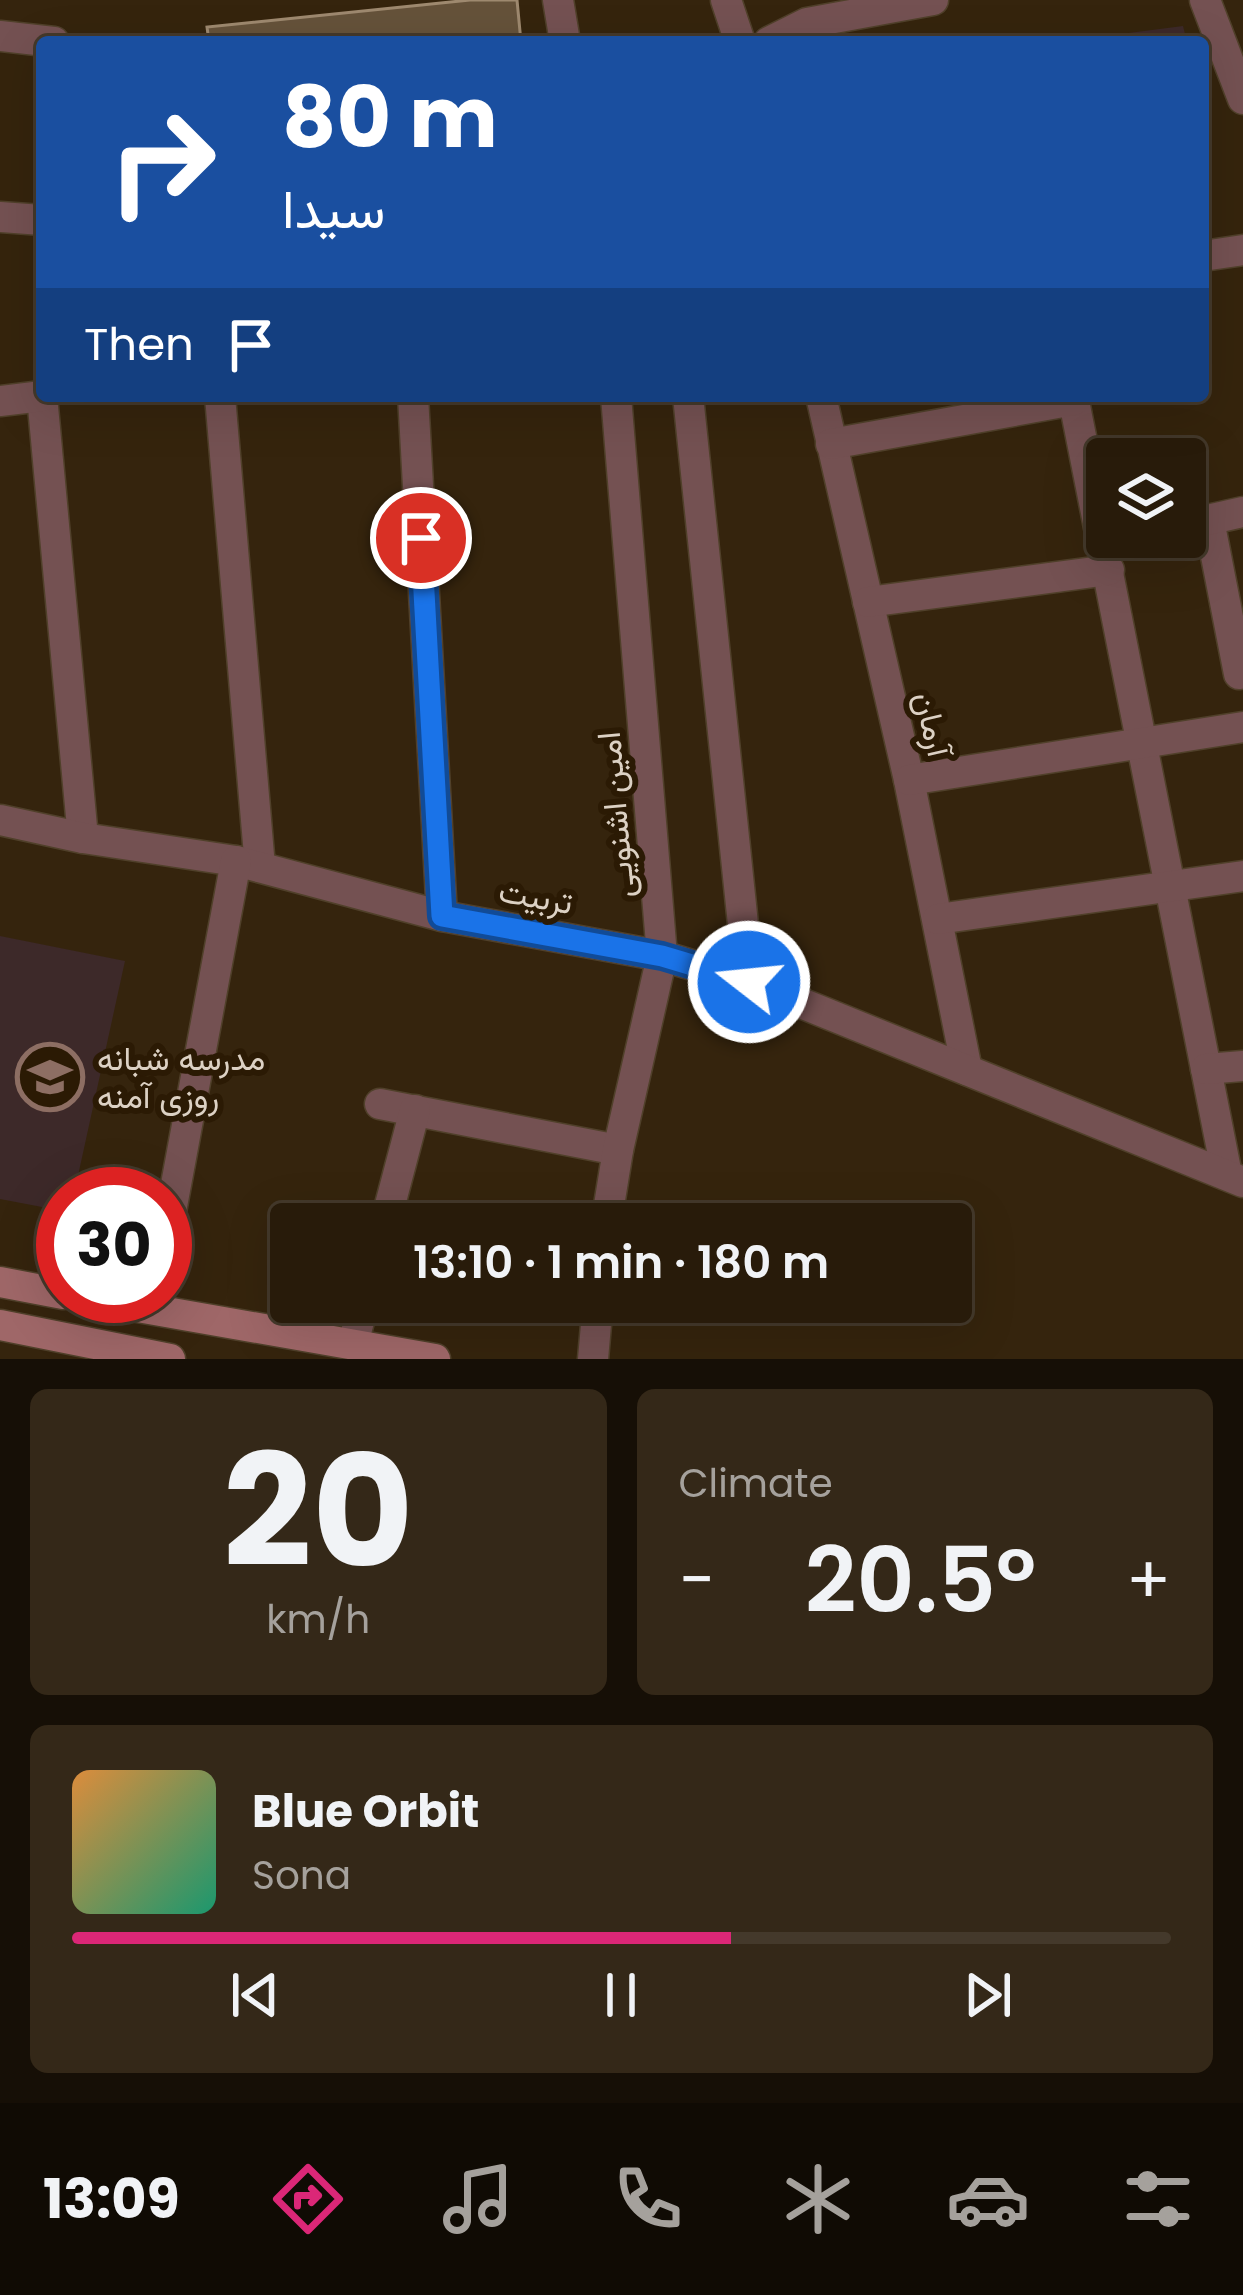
<!DOCTYPE html>
<meta charset="utf-8">
<style>
body{margin:0;font-family:Poppins,Vazirmatn,sans-serif;background:#342818;color:#f1f3f6;height:100vh;display:flex;flex-direction:column;font-size:45px;white-space:nowrap}
*{box-sizing:border-box;margin:0}
p{font-size:39px;color:#a5a19c}
.icon{flex:none;width:66px;height:66px;fill:none;stroke:currentColor;stroke-width:2;stroke-linecap:round;stroke-linejoin:round}
.map{position:relative;height:1359px;overflow:hidden}
.side{display:flex;flex-direction:column;gap:30px;padding:30px;background:#160f06;flex:1}
.side>*{flex:none}
.hud{position:absolute;left:36px;top:36px;width:1173px;height:366px;border-radius:12px;box-shadow:0 12px 48px #0002,0 0 0 3px #44392b;background:#1a4fa0;color:#fff;overflow:hidden}
.tools{position:absolute;left:1086px;top:438px;display:grid;gap:24px}
.tools a{display:grid;place-items:center;width:120px;height:120px;border-radius:12px;background:#281b0a;box-shadow:0 12px 48px #0002,0 0 0 3px #44392b;font-size:60px}
.speed{position:absolute;left:36px;top:1167px;display:flex;gap:24px;font-size:60px;font-weight:700;text-align:center}
.speed>*{display:grid;place-content:center;width:156px;height:156px;border-radius:50%;background:#281b0a;box-shadow:0 12px 48px #0002,0 0 0 3px #44392b;line-height:1}
.speed .limit{border:18px solid #d22;background:#fff;color:#111}
.pin{position:absolute;display:grid;place-items:center;width:102px;height:102px;color:#fff;margin:-51px;border:6px solid #fff;border-radius:50%;box-shadow:0 3px 12px #0007}
.me{position:absolute;width:132px;margin:-66px;rotate:286deg;stroke-linejoin:round;filter:drop-shadow(0 0 9px #0008)}
.turn{display:flex;align-items:center;gap:42px;height:252px;padding:0 48px;font-size:54px}
.turn .icon{width:156px;height:156px;stroke-width:2.5}
.turn b{display:block;font-size:84px;line-height:102px}
.then{display:flex;align-items:center;height:114px;padding:0 48px;background:#0003;gap:24px;font-size:45px}
.big{font-size:90px;font-weight:600;line-height:1.1}
.side .card{flex:1;display:flex;flex-direction:column;justify-content:center;gap:18px;min-width:0;padding:0 42px;border-radius:18px;background:#342818}
.side .dial{align-items:center;gap:0}
.dial b{font-size:156px;line-height:1}
.song{display:flex;align-items:center;gap:36px}
.cover{width:144px;height:144px;border-radius:18px;background:linear-gradient(135deg,hsl(30 70% 55%),hsl(160 70% 35%))}
.played{height:12px;border-radius:6px;background:linear-gradient(90deg,#db2777 60%,#44392b 60%)}
.keys{display:flex;justify-content:space-around;direction:ltr}
.heat{display:flex;justify-content:space-between;align-items:center;font-size:66px;direction:ltr}
.side .tiles{flex:1;display:grid;gap:30px;grid-template-columns:1fr 1fr}
.card:last-child{grid-column:span 2}
.trip{position:absolute;left:270px;top:1203px;width:702px;height:120px;border-radius:12px;background:#281b0a;box-shadow:0 12px 48px #0002,0 0 0 3px #44392b;font-weight:600;line-height:120px;text-align:center}
.menu{display:flex;height:192px;justify-content:space-around;align-items:center;background:#100b04;color:#a5a19c}
.menu .icon{width:84px;height:84px}
.menu .on{color:#db2777}
.menu b{font-size:54px;color:#f1f3f6}
.map>svg:first-child{display:block}
</style>
<div class="map">
<svg width="1243" height="1359" viewBox="0 0 1243 1359">
<rect width="100%" height="100%" fill="#35240d"/>
<!-- education -->
<g fill="#3d2929">
<path d="M1183 26 1187 42H1059Z"/>
<path d="M0 936 125 961 74 1194H63V1211L0 1199Z"/>
</g>
<!-- building -->
<path fill="#65523a" stroke="#9e896f" stroke-width="3" d="M470 0H517L521 42H209L207 27Z"/>
<g fill="none" stroke-linecap="round" stroke-linejoin="round">
<!-- minor casing -->
<g stroke="#50402a" stroke-width="33">
<g id="minor">
<path d="M726 0 740 42"/>
<path d="M0 36 54 42"/>
<path d="M769 42 807 23 933 0"/>
<path d="M0 217 42 220"/>
<path d="M42 396 83 838"/>
<path d="M220 396 260 867"/>
<path d="M413 396 442 916"/>
<path d="M688 396 749 982"/>
<path d="M821 396 909 780 967 1070"/>
<path d="M1073 396 1227 1175"/>
<path d="M831 444 1074 400"/>
<path d="M1209 520 1239 674"/>
<path d="M1185 525 1243 512"/>
<path d="M868 602 1109 570"/>
<path d="M909 780 1243 727"/>
<path d="M0 820 83 838 236 861 442 916 662 956 749 982 1243 1182"/>
<path d="M938 919 1243 876"/>
<path d="M1206 1069 1243 1066"/>
<path d="M380 1104 618 1150"/>
<path d="M385 1224 415 1110"/>
<path d="M165 1244 236 861"/>
<path d="M353 1344 364 1302"/>
</g>
</g>
<!-- tertiary casing -->
<g stroke="#50402a" stroke-width="33">
<g id="tertiary">
<path d="M558 0 565 42"/>
<path d="M1205 0 1243 99"/>
<path d="M1203 256 1243 250"/>
<path d="M0 401 42 396"/>
<path d="M606 1224 618 1150 662 956 616 396"/>
<path d="M593 1359 598 1302"/>
</g>
</g>
<!-- secondary casing -->
<g stroke="#50402a" stroke-width="33">
<g id="secondary">
<path d="M0 1282 63 1294"/>
<path d="M75 1296 435 1359"/>
<path d="M0 1325 170 1359"/>
</g>
</g>
<!-- minor -->
<use href="#minor" stroke="#745152" stroke-width="30"/>
<!-- tertiary -->
<use href="#tertiary" stroke="#745152" stroke-width="30"/>
<!-- secondary -->
<use href="#secondary" stroke="#9f6768" stroke-width="30"/>
</g>
<g fill="none" stroke-linecap="round" stroke-linejoin="round">
<!-- route casing -->
<g stroke="#114b97" stroke-width="30">
<path id="route" d="M421 538 442 916 662 956 749 982"/>
</g>
<!-- route -->
<use href="#route" stroke="#1a73e8" stroke-width="21"/>
</g>
<!-- icons -->
<defs>
<g id="school-ring" transform="scale(3.45)"><circle r="9.5" fill="#2b1a04" stroke="#8d6e63" stroke-width="1.5"/><path d="M0-5L7-2L0 1L-7-2ZM-4 1L0 2.5L4 1V4Q0 6-4 4Z" fill="#8d6e63"/></g>
</defs>
<g fill-rule="evenodd">
<use href="#school-ring" x="50" y="1077"/>
</g>
<g text-anchor="middle" stroke-width="12" stroke-linejoin="round" paint-order="stroke">
<!-- street labels -->
<g font-size="33" fill="#dcd1c4" stroke="#2b1a04">
<text transform="translate(933 724) rotate(77)" y="12">آرمان</text>
<text transform="translate(615 815) rotate(-95)" y="12">امین اشنویی</text>
<text transform="translate(536 896) rotate(10)" y="12">تربیت</text>
</g>
<!-- poi labels -->
<g font-size="33" fill="#dcd1c4" stroke="#2b1a04" text-anchor="start">
<text x="97" y="1070">مدرسه شبانه<tspan x="97" dy="38">روزی آمنه</tspan></text>
</g>
</g>
</svg>
<div class="tools">
<a><svg class="icon" aria-label="layers" viewBox="0 0 24 24"><path d="M12 4l9 5-9 5-9-5zM3 14l9 5 9-5"/></svg></a>
</div>
<div class="speed"><div class="limit">30</div></div>
<div class="pin" style="left:421px;top:538px;background:#d93025"><svg class="icon" aria-label="arrive" viewBox="0 0 24 24"><path d="M6 21V4h12l-3 4 3 4H6"/></svg></div>
<svg class="me" style="left:749px;top:982px" viewBox="-20 -20 40 40"><circle r="17" fill="#1a73e8" stroke="#fff" stroke-width="3"/><path d="M0-11L8 9 0 5-8 9z" fill="#fff"/></svg>
<div class="trip">13:10 · 1 min · 180 m</div>
<div class="hud">
<div class="turn"><svg class="icon" aria-label="right" viewBox="0 0 24 24"><path d="M7 20v-9h11M14 6l5 5-5 5"/></svg><div><b>80 m</b>سیدا</div></div>
<div class="then">Then<svg class="icon" aria-label="arrive" viewBox="0 0 24 24"><path d="M6 21V4h12l-3 4 3 4H6"/></svg></div>
</div>
</div>
<section class="side">
<div class="tiles">
<div class="card dial"><b>20</b><p>km/h</p></div>
<div class="card"><p>Climate</p>
<div class="heat"><a>−</a><b class="big">20.5°</b><a>+</a></div>
</div>
<div class="card">
<div class="song"><i class="cover"></i><div><b>Blue Orbit</b><p>Sona</p></div></div>
<div class="played"></div>
<div class="keys"><svg class="icon" aria-label="previous" viewBox="0 0 24 24"><path d="M18 5L8 12l10 7zM5 5v14"/></svg><svg class="icon" aria-label="pause" viewBox="0 0 24 24"><path d="M8 5v14M16 5v14"/></svg><svg class="icon" aria-label="next" viewBox="0 0 24 24"><path d="M6 5l10 7-10 7zM19 5v14"/></svg></div>
</div>
</div>
</section>
<nav class="menu">
<b>13:09</b>
<svg class="icon on" aria-label="directions" viewBox="0 0 24 24"><path d="M12 3l9 9-9 9-9-9zM9 14v-3h6M13 9l2 2-2 2"/></svg>
<svg class="icon" aria-label="music" viewBox="0 0 24 24"><path d="M9 18V5l10-2v13"/><circle cx="6" cy="18" r="3"/><circle cx="16" cy="16" r="3"/></svg>
<svg class="icon" aria-label="phone" viewBox="0 0 24 24"><path d="M5 4h4l2 5-3 2q2 4 5 5l2-3 5 2v4C11 20 4 13 5 4z"/></svg>
<svg class="icon" aria-label="climate" viewBox="0 0 24 24"><path d="M12 3v18M4 7l16 10M4 17L20 7"/></svg>
<svg class="icon" aria-label="car" viewBox="0 0 24 24"><path d="M5 17H2v-5l4-1 3-4h7l3 4 3 1v5h-3M9 17h6M6 11h13"/><circle cx="7" cy="17" r="2"/><circle cx="17" cy="17" r="2"/></svg>
<svg class="icon" aria-label="filters" viewBox="0 0 24 24"><path d="M4 7h16M4 17h16"/><circle cx="9" cy="7" r="2"/><circle cx="15" cy="17" r="2"/></svg>
</nav>
